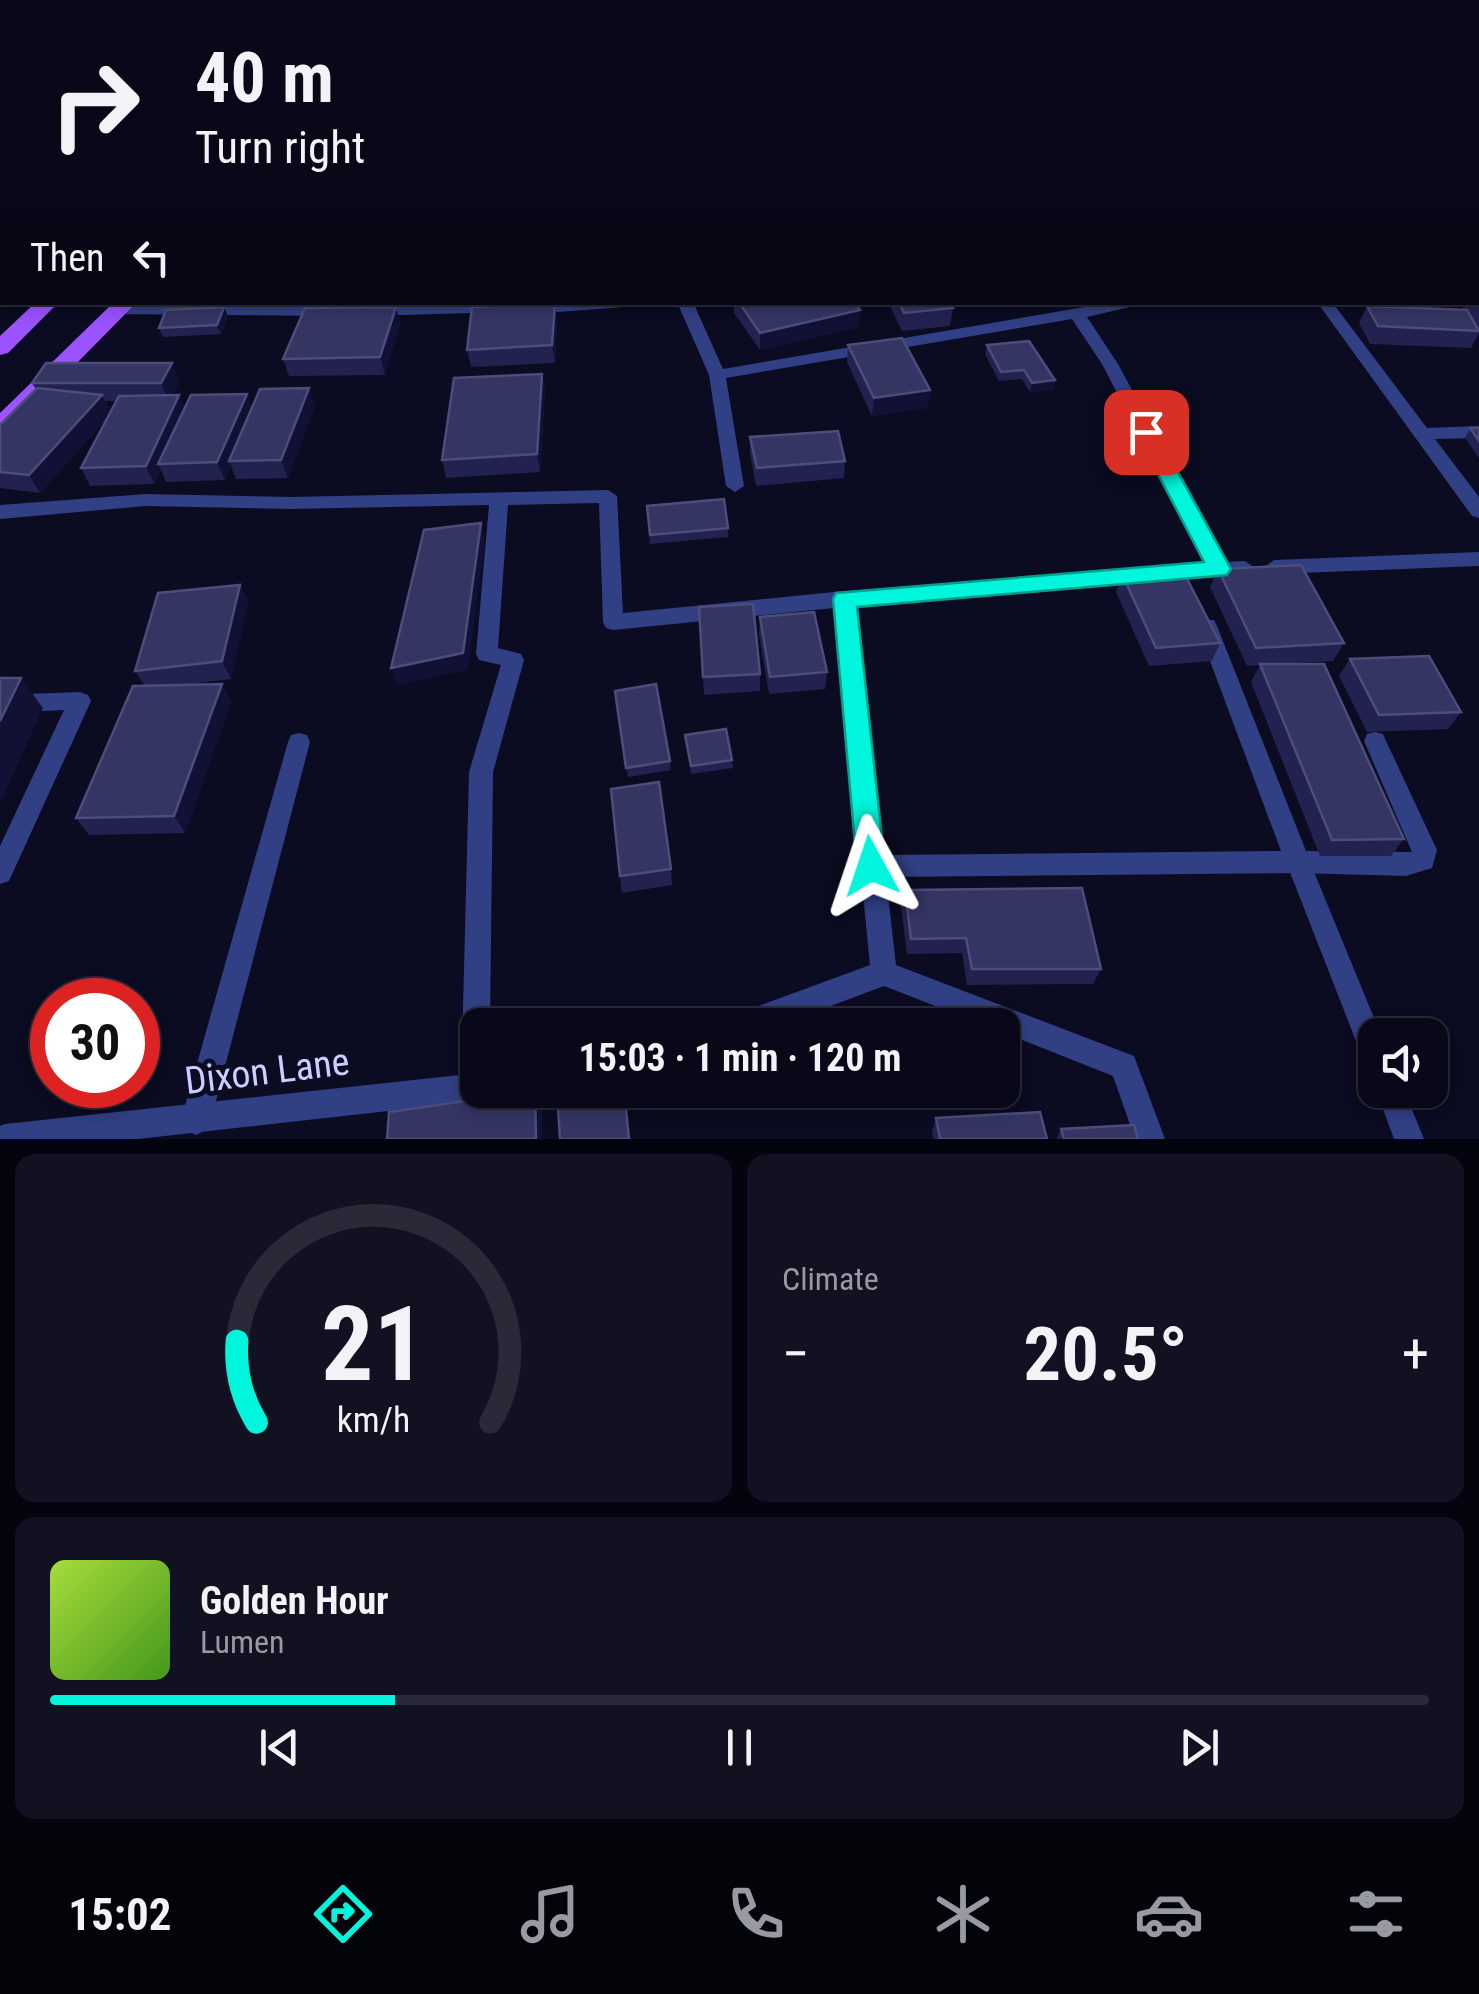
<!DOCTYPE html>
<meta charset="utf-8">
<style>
body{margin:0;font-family:"Roboto Condensed",sans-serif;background:#112;color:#f1f3f6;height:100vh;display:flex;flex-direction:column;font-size:38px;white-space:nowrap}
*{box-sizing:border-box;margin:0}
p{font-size:32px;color:#989aa2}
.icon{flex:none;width:55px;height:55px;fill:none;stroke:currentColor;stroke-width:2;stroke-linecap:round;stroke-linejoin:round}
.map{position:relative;height:1139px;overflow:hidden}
.drawer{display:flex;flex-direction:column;gap:15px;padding:15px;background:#04040e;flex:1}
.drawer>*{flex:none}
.banner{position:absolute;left:0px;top:0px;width:1480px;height:305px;box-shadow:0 5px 15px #0003,0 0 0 2px #292938;background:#080819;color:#f1f3f6;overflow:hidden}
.fabs{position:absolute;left:1358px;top:1018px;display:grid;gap:20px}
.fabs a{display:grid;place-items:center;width:90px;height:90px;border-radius:20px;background:#080819;box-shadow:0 5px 15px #0003,0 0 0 2px #292938;font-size:50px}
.speed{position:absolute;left:30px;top:978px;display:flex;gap:20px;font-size:50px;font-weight:700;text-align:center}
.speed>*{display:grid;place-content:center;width:130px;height:130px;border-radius:50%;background:#080819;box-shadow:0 5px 15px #0003,0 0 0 2px #292938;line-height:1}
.speed .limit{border:15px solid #d22;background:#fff;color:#111}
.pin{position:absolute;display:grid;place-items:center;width:85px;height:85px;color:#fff;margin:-42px;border-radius:20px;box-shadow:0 5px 15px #0006}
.me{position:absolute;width:110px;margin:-55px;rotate:355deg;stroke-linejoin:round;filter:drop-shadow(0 0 8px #0008)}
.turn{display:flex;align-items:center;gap:35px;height:210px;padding:0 30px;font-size:45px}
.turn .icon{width:130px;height:130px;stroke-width:2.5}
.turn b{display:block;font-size:70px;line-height:85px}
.then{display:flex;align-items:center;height:95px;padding:0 30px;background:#0003;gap:20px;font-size:38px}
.big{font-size:75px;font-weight:700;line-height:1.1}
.drawer .card{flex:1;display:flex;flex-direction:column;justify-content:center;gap:15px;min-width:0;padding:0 35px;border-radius:20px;background:#112}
.drawer .dial{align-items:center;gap:0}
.dial svg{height:260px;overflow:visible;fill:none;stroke:#292938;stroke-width:7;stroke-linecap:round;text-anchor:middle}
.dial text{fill:#f1f3f6;stroke:none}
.song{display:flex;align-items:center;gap:30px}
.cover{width:120px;height:120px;border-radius:15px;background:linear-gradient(135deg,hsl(80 70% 55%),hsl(100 70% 35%))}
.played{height:10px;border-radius:5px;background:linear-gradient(90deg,#00f6dc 25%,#292938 25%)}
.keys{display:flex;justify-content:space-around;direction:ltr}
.heat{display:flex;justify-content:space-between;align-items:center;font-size:55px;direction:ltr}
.drawer .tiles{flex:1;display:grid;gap:15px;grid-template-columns:1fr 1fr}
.card:last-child{grid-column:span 2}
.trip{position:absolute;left:460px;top:1008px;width:560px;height:100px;border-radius:20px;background:#080819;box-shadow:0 5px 15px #0003,0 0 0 2px #292938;font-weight:700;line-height:100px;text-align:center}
.tabs{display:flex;height:160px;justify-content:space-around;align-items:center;background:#03030a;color:#989aa2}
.tabs .icon{width:70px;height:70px}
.tabs .active{color:#00f6dc}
.tabs b{font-size:45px;color:#f1f3f6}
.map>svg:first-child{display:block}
</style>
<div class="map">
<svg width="1479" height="1139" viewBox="0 0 1479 1139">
<rect width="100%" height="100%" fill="#0b0b21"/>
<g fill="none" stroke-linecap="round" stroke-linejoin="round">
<!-- service -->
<g fill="#313f84" fill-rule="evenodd">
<rect x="1273" y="0" width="10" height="2"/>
<path d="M1419 0H1479V4L1421 2Z"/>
<path d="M0 81 2 82V88L0 89Z"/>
<rect x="0" y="143" width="2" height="8"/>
<rect x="1478" y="240" width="1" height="10"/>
<path d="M677 302H693L723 369 1114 302H1151L1087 317 1118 364 1225 562 1245 561 1255 568 1245 575 844 607 613 630 606 628 603 622 599 503 508 505 498 648 521 654 524 660 493 772 490 1025H478V1090H488L485 1097 475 1101 465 1097 461 1087 469 772 501 665 479 660 476 654 489 505 291 509 146 506 0 519V505L146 494 291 497 608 490 617 496 623 613 844 591 1206 564 1102 364 1072 319 726 378 744 486 735 492 726 486 709 375Z"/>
<path d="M1317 302H1332L1427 428 1479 426V438L1435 439 1479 497V518L1472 516Z"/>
<path d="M1479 552V566L1274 574 1264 567 1274 560Z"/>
<path d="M80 692 88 695 91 701 9 881 0 884V846L64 710 0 713V695Z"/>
<path d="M299 733 307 735 310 742 211 1120 206 1130 196 1135 186 1130 181 1120 288 742 291 735Z"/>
<path d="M1298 851 1307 854 1310 862 1381 1035H1375V1068L1365 1064 1286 862 1289 854Z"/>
<path d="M1376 1090H1404L1424 1139H1394Z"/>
</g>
<!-- minor -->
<g fill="#313f84" fill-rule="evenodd">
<rect x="1478" y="164" width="1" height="8"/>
<path d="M555 302H631L624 307 531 314 523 309 531 304Z"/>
<path d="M497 304 505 309 503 312 371 316 363 311 371 306Z"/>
<path d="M119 306H327L335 311 327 316 113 314 111 311Z"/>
<path d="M844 591 851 594 854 599 884 855 1281 851 1197 626 1200 620H1214L1217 626 1306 851 1412 852 1364 741 1367 734 1375 732 1383 734 1386 741 1437 850 1432 868 1406 876 1298 873 886 877 896 965 1134 1056 1165 1139H1135L1113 1076 1002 1032V1025H984L884 986 780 1025H730L734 1015 870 965 834 599 837 594Z"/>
<path d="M478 1073V1090H491L488 1097 478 1101 138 1139H0V1126L5 1124Z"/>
</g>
<!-- tertiary -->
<g stroke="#313f84" stroke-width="20">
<path d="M310 2 313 0"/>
<path d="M0 272 2 269"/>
</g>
<!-- primary -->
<g fill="#9b52ff" fill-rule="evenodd">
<path d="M36 302H59L8 353 0 355V336Z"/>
<path d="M114 302H137L9 432 0 435V413Z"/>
</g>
</g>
<!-- wall -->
<g fill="#222250" fill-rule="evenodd">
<path d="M455 0H515L514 2H455Z"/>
<path d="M945 0H982V2H946Z"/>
<path d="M984 0H1054V2H985Z"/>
<path d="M1061 0H1193L1195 2H1063Z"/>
<path d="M1289 0H1340L1342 2H1290Z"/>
<path d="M1343 0H1392L1391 2H1345Z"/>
<path d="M1398 0H1455L1457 2H1398Z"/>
<path d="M1479 32V87H1478V35Z"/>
<path d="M2 36V61H0V38Z"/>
<path d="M1478 284H1479V333L1471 348 1370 344 1359 323 1367 306 1464 310 1458 302H1478Z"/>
<path d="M734 302H854L859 327 760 350 734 313Z"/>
<path d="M888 302H950L953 308 950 326 902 331Z"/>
<path d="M974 302H1023L976 307Z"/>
<path d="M224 307 228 316 221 334 163 337 159 328Z"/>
<path d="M396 307 400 324 385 375 289 376 283 359Z"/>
<path d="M557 321 555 363 471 367 467 350Z"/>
<path d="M848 345 930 390 927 408 872 416 847 362Z"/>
<path d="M987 345 1055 380 1053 389 1030 392 1022 379 999 381 985 354Z"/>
<path d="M542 374 545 391 540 472 446 478 442 460Z"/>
<path d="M180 381 172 395 185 408 247 394 252 407 315 406 288 478 236 479 231 466 225 480 166 482 161 470 154 484 90 486 81 468 108 417 40 493 0 488V425L36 389 32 383ZM105 401H116L111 412Z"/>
<path d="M1470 428H1479V458L1465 438Z"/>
<path d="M750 437 845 461 844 478 756 486 750 454Z"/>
<path d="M647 506 728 528V537L650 544Z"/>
<path d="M1218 569 1344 643 1333 661 1275 664 1404 839 1391 856H1320L1251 682 1260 665 1247 666 1210 587Z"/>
<path d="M1122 574 1220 643 1212 661 1149 666 1116 592Z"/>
<path d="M240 585 248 602 231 679 170 686 222 684 231 702 185 833 89 835 76 818 145 686 135 671Z"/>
<path d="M699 607 760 674V691L704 695Z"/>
<path d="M760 617 827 672 825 689 769 694 759 635Z"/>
<path d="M1350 659 1461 712 1448 729 1367 732 1339 676Z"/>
<path d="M615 691 670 761 671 770 628 777Z"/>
<path d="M685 735 732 760 733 768 691 774Z"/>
<path d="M671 869 672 885 622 893 620 876Z"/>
<path d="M905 890 1101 969 1093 984 967 985 962 953 907 954 901 906Z"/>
<path d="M936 1118 1047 1139H933L932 1132Z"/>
<path d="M1061 1129 1138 1139H1056Z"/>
</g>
<!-- shaded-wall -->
<g fill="#111135">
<path d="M232 0H254L255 2H229Z"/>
<path d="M555 303 557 321 555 363 552 345Z"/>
<path d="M224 307 228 316 221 334 217 325Z"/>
<path d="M396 307 400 324 385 375 380 357Z"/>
<path d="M860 310 859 327 760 350V333Z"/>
<path d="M172 363 180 381 169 401 161 383Z"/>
<path d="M542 374 545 391 540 472 537 454Z"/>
<path d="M1055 380 1053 389 1030 392 1032 383Z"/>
<path d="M309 388 315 406 288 478 281 460Z"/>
<path d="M930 390 927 408 872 416 874 398Z"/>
<path d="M247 394 254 412 229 461 231 466 225 480 217 462Z"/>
<path d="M102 395 111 413 40 493 29 475Z"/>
<path d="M179 395 187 412 158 464 161 470 154 484 146 466Z"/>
<path d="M481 523 485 541 468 670 397 685 391 668Z"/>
<path d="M240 585 248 602 231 679 222 661Z"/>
<path d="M21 678 43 708 0 804V721Z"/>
<path d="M222 684 231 702 185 833 174 816Z"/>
<path d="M535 1091 542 1110V1139H536Z"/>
</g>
<!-- building -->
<g fill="#343563" stroke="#4c4d7b" stroke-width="2.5">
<path d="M133 0H232L229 2H130Z"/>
<path d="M820 0H870L871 2H821Z"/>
<rect x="1072" y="0" width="46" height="1"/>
<path d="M1124 0H1164L1166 2H1125Z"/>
<path d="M1164 0H1193L1195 2H1166Z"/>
<path d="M1199 0H1242L1244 2H1201Z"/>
<path d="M1306 0H1340L1342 2Z"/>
<path d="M1411 0H1455L1457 2H1412Z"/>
<path d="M1478 46 1479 47V72H1478Z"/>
<path d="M739 302H854L860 310 760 333Z"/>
<path d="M899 302H950L953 308 904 313Z"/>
<path d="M555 303 552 345 467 350 472 307Z"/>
<path d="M1367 306 1467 310 1479 331 1378 326Z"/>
<path d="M224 307 217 325 159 328 166 310Z"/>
<path d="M396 307 380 357 283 359 305 308Z"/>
<path d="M902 338 930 390 874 398 848 345Z"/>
<path d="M1029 341 1055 380 1032 383 1024 370 1001 372 987 345Z"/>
<path d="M46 363H172L161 383H32Z"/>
<path d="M542 374 537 454 442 460 454 378Z"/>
<path d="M37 388 102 395 29 475 0 472V425Z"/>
<path d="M309 388 281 460 229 461 260 389Z"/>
<path d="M247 394 217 462 158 464 191 395Z"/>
<path d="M179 395 146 466 81 468 119 396Z"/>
<path d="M1470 428H1479V441Z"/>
<path d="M838 431 845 461 757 468 750 437Z"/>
<path d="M724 499 728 528 650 535 647 506Z"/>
<path d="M481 523 463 653 391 668 424 530Z"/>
<path d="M1301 565 1344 643 1256 648 1218 569Z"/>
<path d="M1182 569 1220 643 1156 648 1122 574Z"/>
<path d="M240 585 222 661 135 671 158 593Z"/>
<path d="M753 604 760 674 703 677 699 607Z"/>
<path d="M814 612 827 672 770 677 760 617Z"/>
<path d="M1429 656 1461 712 1379 715 1350 659Z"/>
<path d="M1260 664H1324L1404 839 1332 840Z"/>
<path d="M0 678H21L0 721Z"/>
<path d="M222 684 174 816 76 818 133 686Z"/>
<path d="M656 684 670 761 626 768 615 691Z"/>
<path d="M726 729 732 760 691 766 685 735Z"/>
<path d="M659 782 671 869 620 876 611 789Z"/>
<path d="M1082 888 1101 969H972L966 938 911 939 905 890Z"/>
<path d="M572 1090H624L629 1139H560L557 1093Z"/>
<path d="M535 1091 536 1139H387L389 1112Z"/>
<path d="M1040 1112 1047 1139H940L936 1118Z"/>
<path d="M1134 1125 1138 1139H1064L1061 1129Z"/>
</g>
<!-- route -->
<path fill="#00f6dc" stroke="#00a08f" stroke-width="2.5" d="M1146 426 1156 432 1231 569 1227 575 857 607 885 866 881 875 871 879 861 875 857 866 833 599 836 593 1204 562 1136 432Z"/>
<g text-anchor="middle" stroke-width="10" stroke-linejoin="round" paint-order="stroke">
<!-- near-street labels -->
<g font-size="38" fill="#cbcfff" stroke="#0b0b21">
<text transform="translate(267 1071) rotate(-7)" y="13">Dixon Lane</text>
</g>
</g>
</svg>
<div class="fabs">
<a><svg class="icon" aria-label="sound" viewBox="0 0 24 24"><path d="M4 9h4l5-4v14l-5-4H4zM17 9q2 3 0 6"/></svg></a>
</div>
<div class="speed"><div class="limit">30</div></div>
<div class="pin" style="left:1146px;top:432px;background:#d93025"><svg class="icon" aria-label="arrive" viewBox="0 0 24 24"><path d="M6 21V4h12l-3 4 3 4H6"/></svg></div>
<svg class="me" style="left:871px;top:866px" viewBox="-20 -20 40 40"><path d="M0-17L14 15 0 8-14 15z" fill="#00f6dc" stroke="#fff" stroke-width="4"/></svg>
<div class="trip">15:03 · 1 min · 120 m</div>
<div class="banner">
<div class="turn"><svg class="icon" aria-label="right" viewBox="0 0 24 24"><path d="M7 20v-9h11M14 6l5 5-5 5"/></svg><div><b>40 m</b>Turn right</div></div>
<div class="then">Then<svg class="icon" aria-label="left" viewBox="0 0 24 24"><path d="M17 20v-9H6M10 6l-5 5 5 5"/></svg></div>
</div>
</div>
<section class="drawer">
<div class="tiles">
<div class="card dial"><svg viewBox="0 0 100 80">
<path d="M14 69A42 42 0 1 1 86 69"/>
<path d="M14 69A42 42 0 0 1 8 44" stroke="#00f6dc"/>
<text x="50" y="56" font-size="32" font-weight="700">21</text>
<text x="50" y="72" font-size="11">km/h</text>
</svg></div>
<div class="card"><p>Climate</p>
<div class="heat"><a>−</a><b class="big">20.5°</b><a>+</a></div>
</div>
<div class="card">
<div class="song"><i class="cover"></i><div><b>Golden Hour</b><p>Lumen</p></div></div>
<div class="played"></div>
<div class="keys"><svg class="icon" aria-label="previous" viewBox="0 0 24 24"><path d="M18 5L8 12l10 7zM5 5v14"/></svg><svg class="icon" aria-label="pause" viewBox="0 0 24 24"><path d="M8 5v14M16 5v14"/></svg><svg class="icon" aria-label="next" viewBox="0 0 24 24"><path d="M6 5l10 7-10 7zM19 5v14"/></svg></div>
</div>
</div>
</section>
<nav class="tabs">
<b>15:02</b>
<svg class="icon active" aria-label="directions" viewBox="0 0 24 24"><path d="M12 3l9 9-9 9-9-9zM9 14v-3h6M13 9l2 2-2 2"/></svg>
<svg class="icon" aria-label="music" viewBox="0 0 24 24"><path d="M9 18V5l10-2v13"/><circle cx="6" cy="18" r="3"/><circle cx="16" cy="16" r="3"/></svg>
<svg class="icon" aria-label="phone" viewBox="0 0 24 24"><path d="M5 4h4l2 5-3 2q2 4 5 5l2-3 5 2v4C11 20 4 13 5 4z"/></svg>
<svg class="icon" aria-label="climate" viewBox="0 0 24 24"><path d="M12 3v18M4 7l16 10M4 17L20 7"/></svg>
<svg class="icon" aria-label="car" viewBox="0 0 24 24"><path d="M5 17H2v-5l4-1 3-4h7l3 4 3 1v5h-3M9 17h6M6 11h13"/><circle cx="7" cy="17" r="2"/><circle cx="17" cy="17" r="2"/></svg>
<svg class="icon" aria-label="filters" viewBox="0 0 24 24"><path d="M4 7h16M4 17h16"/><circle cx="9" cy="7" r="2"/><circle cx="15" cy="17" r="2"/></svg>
</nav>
